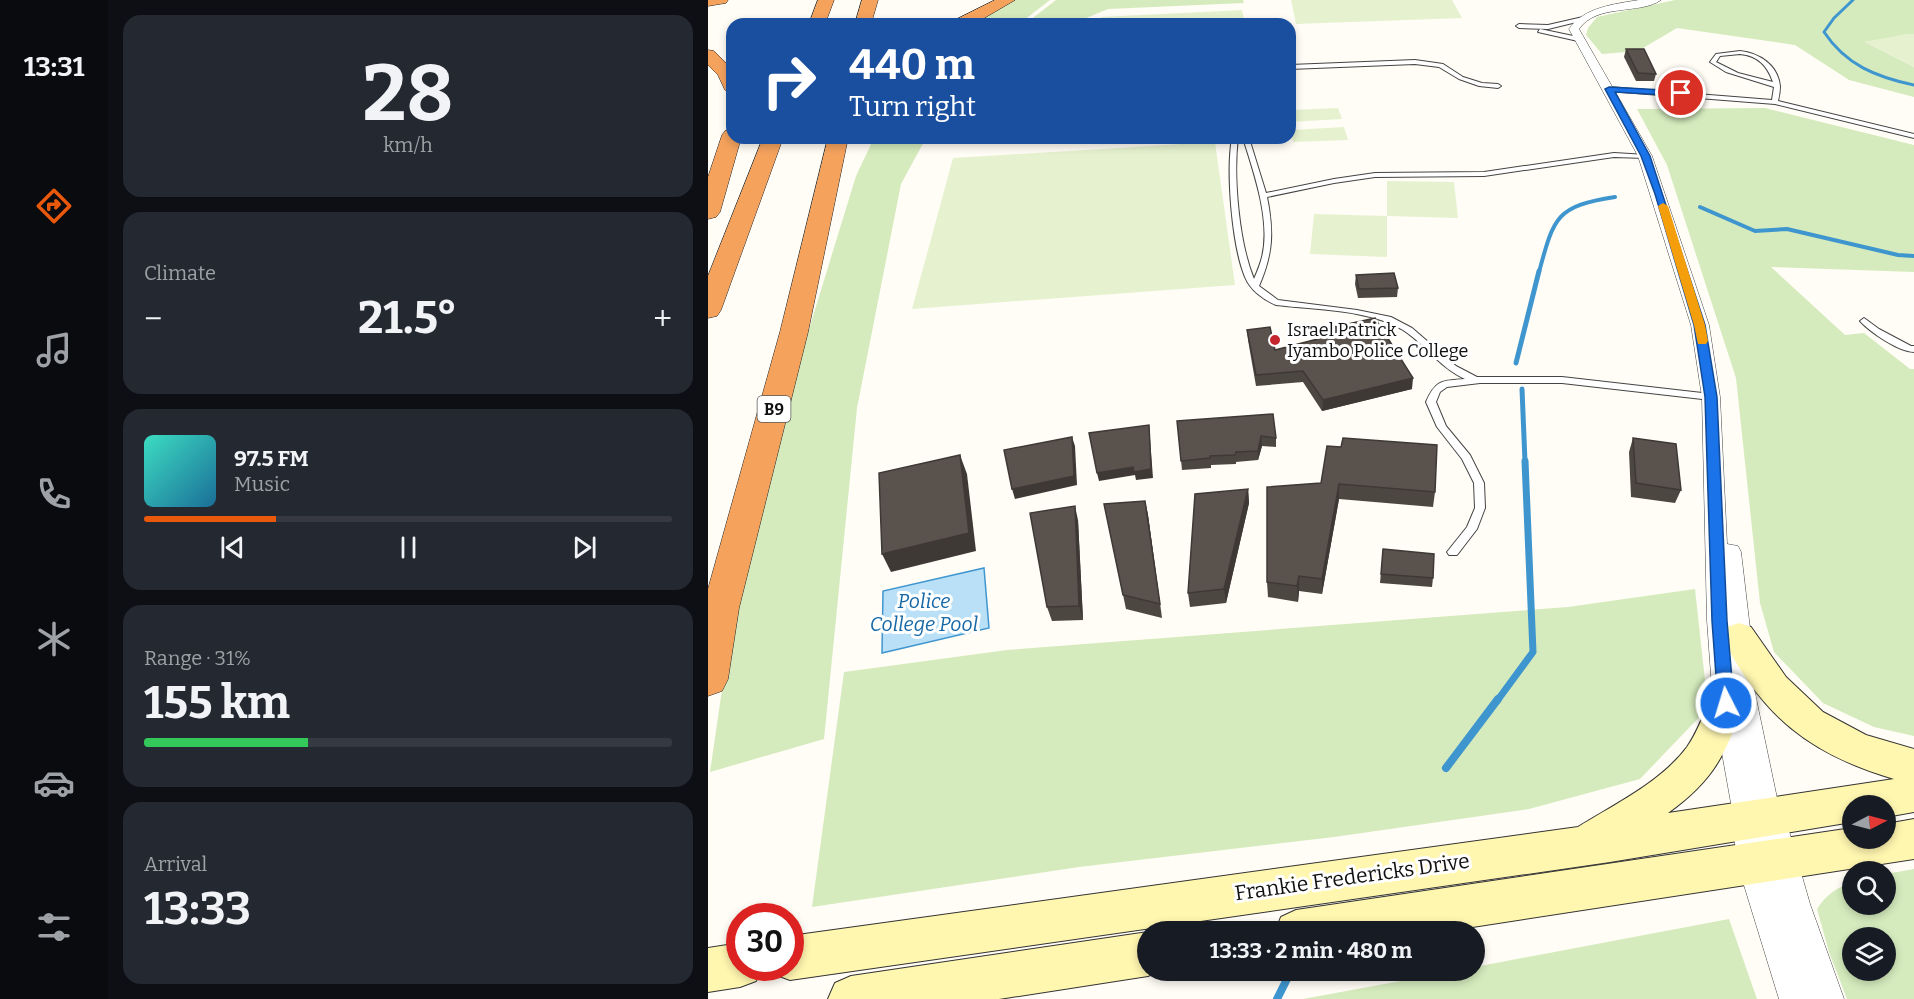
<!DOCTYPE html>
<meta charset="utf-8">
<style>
body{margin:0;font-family:Bitter,serif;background:#242831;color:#f1f3f6;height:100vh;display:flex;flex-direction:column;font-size:22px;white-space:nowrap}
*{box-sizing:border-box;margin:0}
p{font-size:20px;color:#9ea1a6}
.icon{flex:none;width:33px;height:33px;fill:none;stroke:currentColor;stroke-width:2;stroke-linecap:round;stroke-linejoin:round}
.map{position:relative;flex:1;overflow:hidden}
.panel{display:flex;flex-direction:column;gap:15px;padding:15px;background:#0d0f14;width:600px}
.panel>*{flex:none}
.top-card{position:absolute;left:18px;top:18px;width:570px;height:126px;border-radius:18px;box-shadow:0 3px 9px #0003;background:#1a4fa0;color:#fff;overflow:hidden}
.needle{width:39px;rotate:84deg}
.buttons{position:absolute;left:1134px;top:795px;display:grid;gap:12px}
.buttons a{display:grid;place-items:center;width:54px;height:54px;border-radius:50%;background:#171b24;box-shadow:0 3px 9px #0003;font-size:30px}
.speed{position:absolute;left:18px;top:903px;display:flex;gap:12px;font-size:30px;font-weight:700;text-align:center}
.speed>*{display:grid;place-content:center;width:78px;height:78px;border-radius:50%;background:#171b24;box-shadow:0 3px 9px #0003;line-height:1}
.speed .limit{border:9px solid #d22;background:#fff;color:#111}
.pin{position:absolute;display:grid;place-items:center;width:51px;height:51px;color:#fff;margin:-26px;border:3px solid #fff;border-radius:50%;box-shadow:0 2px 6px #0007}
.me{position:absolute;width:66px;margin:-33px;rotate:355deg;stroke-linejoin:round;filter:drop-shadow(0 0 4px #0008)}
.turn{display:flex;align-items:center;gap:21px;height:126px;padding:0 24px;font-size:27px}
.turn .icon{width:78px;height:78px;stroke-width:2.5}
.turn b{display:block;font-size:42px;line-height:51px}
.big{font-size:45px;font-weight:700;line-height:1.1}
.panel .widget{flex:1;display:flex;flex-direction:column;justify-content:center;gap:9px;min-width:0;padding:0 21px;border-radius:18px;background:#242831}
.panel .dial{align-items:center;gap:0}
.dial b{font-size:78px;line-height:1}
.song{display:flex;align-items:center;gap:18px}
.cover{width:72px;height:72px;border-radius:9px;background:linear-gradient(135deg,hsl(170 70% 55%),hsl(200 70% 35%))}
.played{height:6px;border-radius:3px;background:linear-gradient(90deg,#ea580c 25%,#363941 25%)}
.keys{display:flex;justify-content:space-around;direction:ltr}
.heat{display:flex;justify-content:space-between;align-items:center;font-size:33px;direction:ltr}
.charge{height:9px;border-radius:4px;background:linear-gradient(90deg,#34c759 31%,#363941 0)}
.trip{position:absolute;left:429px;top:921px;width:348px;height:60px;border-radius:30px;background:#171b24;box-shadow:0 3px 9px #0003;font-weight:700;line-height:60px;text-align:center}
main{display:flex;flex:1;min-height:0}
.dock{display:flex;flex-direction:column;width:108px;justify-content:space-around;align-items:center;background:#090b0e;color:#9ea1a6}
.dock .icon{width:42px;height:42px}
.dock .current{color:#ea580c}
.dock b{font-size:27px;color:#f1f3f6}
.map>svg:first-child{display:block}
</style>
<main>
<nav class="dock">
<b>13:31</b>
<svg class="icon current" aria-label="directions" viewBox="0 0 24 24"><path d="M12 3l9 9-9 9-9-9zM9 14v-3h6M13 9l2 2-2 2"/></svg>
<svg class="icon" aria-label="music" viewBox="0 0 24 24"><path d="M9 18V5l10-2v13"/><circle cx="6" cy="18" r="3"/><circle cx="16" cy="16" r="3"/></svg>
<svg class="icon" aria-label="phone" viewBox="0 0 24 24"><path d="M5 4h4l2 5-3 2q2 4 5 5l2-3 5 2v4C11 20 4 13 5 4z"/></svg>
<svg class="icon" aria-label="climate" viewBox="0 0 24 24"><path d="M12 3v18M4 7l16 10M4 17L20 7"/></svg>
<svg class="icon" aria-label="car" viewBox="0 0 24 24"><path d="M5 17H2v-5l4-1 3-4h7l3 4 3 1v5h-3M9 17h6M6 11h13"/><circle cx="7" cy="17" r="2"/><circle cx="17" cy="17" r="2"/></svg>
<svg class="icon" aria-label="filters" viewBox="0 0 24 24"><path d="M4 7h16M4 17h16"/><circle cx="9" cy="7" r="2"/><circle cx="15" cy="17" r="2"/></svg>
</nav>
<section class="panel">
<div class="widget dial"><b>28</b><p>km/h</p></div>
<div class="widget"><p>Climate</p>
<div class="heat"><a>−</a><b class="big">21.5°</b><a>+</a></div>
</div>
<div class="widget">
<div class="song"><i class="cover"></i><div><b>97.5 FM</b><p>Music</p></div></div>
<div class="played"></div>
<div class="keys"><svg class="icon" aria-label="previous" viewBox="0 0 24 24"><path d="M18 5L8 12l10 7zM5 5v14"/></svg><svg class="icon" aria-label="pause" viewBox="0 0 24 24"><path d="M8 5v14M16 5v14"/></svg><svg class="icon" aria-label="next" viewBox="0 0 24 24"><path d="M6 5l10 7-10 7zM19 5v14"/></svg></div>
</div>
<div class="widget"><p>Range · 31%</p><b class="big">155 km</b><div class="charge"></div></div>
<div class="widget"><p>Arrival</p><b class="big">13:33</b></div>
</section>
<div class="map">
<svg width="1206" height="999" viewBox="0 0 1206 999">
<rect width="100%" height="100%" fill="#fffdf5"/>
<!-- green -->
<g fill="#d5ebbd" fill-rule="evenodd">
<path d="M306 0H342L311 24H265Z"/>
<path d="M348 0H535L536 3 400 9 364 24H317Z"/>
<path d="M967 0H1206V34L1157 42 1206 67V97L1141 80 1087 45 969 28 930 51 894 54 878 35 880 28 889 17Z"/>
<path d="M1057 108 1206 145V272L1063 267 1137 335 1156 333 1202 369H1206V736L1166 727 1115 703 1066 652 1052 603 1028 378 959 165 929 109Z"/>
<path d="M166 138H218L193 184 149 408 116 739 2 772 27 601 98 339 148 176Z"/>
<path d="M987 589 1000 708 932 779 821 809 626 837 371 867 104 907 136 672 299 650 860 607Z"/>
<path d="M1206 869V999H1139L1121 952 1109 909C1118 895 1129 887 1144 883V904H1178V874ZM1144 938H1178V970H1144Z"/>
<path d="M1021 919 1049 999H595L747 971 766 970 767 967Z"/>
</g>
<!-- pitch -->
<g fill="#e6f2cf">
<path d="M583 0H744L754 18 588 24Z"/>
<path d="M534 10 537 24H392L393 17Z"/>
<path d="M1198 34H1206V67L1156 42Z"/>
<path d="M630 108 634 119 582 122V110Z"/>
<path d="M636 127 640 140 585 142 583 130Z"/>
<path d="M507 142 527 285 204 309 245 158Z"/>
<path d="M679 181 746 182 750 218 679 216V257L602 254 606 214 679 216Z"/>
</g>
<!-- water -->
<path fill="#b9e0f7" stroke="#3f96cf" stroke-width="1.5" d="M276 568 281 628 174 653 175 591Z"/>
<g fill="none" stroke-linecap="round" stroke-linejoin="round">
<!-- stream-far4 -->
<path stroke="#3f96cf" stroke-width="3" d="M1145 0 1126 18 1116 32C1138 65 1168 77 1206 85"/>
<!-- stream-far3 -->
<g stroke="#3f96cf" stroke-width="4">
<path d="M992 207 1047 231 1079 229 1190 255 1206 256"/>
<path d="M831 272C846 217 848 206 907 197"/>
</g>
<!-- stream-far2 -->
<g stroke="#3f96cf" stroke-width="5">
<path d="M808 363 831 271"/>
<path d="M814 389 817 462"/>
</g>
<!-- stream-far1 -->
<path stroke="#3f96cf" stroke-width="7" d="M789 701 825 652 817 461"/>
<!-- stream -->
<g stroke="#3f96cf" stroke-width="8">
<path d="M738 768 790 699"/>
<path d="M569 999 583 971"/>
</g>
<!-- service casing -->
<g stroke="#444" stroke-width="2">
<g id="service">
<path d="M875 17 877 20 840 29 811 28 808 26 811 24 840 25Z"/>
<path d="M832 29 870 37 873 39 870 41 830 32Z"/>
<path d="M1032 51C1051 53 1070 65 1072 86 1072 91 1071 97 1070 101L1206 134V138L1067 104 901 91 898 89 901 87 1064 100 1066 87 1018 72 1002 62 1008 54ZM1032 54C1050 56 1059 65 1065 82L1030 73 1008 62 1012 56Z"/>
<path d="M707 60 735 64 755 77 774 83 790 84 793 86 790 88 771 86 751 79 731 67 707 64 582 69V65Z"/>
<path d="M524 138H530C525 176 531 243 546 279 549 272 552 265 554 257 563 221 546 173 535 138H541L558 193 626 179 667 173 776 172 906 153 939 155V157L937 158 906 157 776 176 667 177 626 183 559 197C566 232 565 254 551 286L570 300 649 310 683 317 704 328 748 366 769 377H854L1003 394 1008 397 1003 400 854 383H772L739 387 732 392 728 402 738 426 762 455 776 483 777 508 769 529 749 555H741L739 552 759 527 767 508 766 483 754 459 729 427 718 402C728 379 734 381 757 379 732 368 717 344 695 330 660 309 608 310 568 305 556 300 542 290 537 277 524 246 518 172 524 138Z"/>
<path d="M1156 318 1171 329 1203 346H1206V352C1191 352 1162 332 1152 321Z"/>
</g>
</g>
<!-- minor casing -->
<g stroke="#444" stroke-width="1">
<path id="minor" d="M931 0H953C932 15 889 3 871 29L944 156 1001 325 1012 397 1019 544 1030 546 1033 552 1043 637 1044 679 1073 817 1069 826 1059 830 1051 827 1040 833 1030 829 1026 820 1005 703 999 620 994 397 983 325 930 156 861 29C876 7 907 4 931 0Z"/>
</g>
<!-- tertiary casing -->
<g stroke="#444" stroke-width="1">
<path id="tertiary" d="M1059 800 1072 805 1077 817 1102 904 1136 999H1071L1035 882 1022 820 1027 808 1040 803 1046 805Z"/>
</g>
<!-- secondary casing -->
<g stroke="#333" stroke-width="2">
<g id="secondary">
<path d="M1031 623 1043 627 1078 677 1115 712 1158 735 1206 749V812L1178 817V806H1144V822L902 862 82 980 66 974 64 968H82V936L870 827C907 804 953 782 979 747 991 730 997 710 1005 692L1018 687 1031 692 1036 703C1017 755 1006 780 960 813L1186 779C1101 754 1054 716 1014 637L1019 627Z"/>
<path d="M1206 819V859L732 932H567L573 917 588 910 1144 828V838H1178V824Z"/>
<path d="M440 932V970H453L440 976 291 999H120L127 983 143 976Z"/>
<path d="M32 943V968H53L48 981 32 987 0 992V948Z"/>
</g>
</g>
<!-- motorway casing -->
<g stroke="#222" stroke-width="1">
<g id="motorway">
<path d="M0 0H20L18 3 0 6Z"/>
<path d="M110 0H126L117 24H101Z"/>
<path d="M154 0H170L163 24H147Z"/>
<path d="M287 0H307L266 24H245L247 20Z"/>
<path d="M0 50 6 51 24 69V92L17 90 10 75 0 65Z"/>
<path d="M24 129V138H33L12 212 8 217 0 219V177L14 135 17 131Z"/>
<path d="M55 138H75L13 310 9 316 0 318V276Z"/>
<path d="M120 138H140L100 332 31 608 20 679 14 691 0 696V589L72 332Z"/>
</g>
</g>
<!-- service -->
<use href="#service" fill="#fff" fill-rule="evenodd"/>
<!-- minor -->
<use href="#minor" fill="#fff" fill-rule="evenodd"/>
<!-- tertiary -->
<use href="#tertiary" fill="#fff" fill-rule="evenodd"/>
<!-- secondary -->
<use href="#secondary" fill="#fff6b0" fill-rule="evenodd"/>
<!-- motorway -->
<use href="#motorway" fill="#f5a25d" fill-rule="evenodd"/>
</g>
<!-- wall -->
<g fill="#4d4742">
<path d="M918 49 948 74 946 81H928L916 57Z"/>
<path d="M648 275 690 288 689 297 650 298 647 284Z"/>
<path d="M621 328 704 389 614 411 595 382 548 386 540 340 539 330 567 350 621 336Z"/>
<path d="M469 421 568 438V447L554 446 550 460 528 462V464L503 465V468L474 470Z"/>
<path d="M925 438 973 490 967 503 923 497 921 452Z"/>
<path d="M619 446 727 492 725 507 631 499 614 594 591 591 590 602 560 597 559 582 613 483Z"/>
<path d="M540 489 541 503 518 603 482 607 480 593Z"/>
<path d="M437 501 440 515 454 618 418 609 396 504Z"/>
<path d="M370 520 375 620 344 621 339 607Z"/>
<path d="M675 549 725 578 724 587 672 583Z"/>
</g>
<!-- shaded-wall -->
<g fill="#3f3936">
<path d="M705 378 704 389 614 411 615 400Z"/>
<path d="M441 425 445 478 428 480 427 475 391 481 389 473Z"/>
<path d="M553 436 554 446 550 460V451Z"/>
<path d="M364 437 367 446 369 485 307 499 304 489Z"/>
<path d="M252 455 259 474 268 551 183 572 174 554Z"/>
<path d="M631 484V499L614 594V579Z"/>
<path d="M540 489 541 503 518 603 516 589Z"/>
<path d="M437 501 440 515 454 618 452 604Z"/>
<path d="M367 506 370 520 375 620 371 606Z"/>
<path d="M591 576V591L590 602 589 586Z"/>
</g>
<!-- building -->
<g fill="#5a524d" stroke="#3f3936" stroke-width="1.5">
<path d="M918 49H936L948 74 930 73Z"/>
<path d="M686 273 690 288 651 289 648 275Z"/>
<path d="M667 318 705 378 615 400 595 371 548 375 539 330 562 327 567 350 625 335 621 328Z"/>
<path d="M565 414 568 438 553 436 550 451 528 452 527 455 502 456V458L473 461 469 421Z"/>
<path d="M441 425 443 469 426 472 425 467 389 473 381 433Z"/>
<path d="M364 437 366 476 304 489 296 450Z"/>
<path d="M635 438 729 445 727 492 631 484 614 579 591 576 589 586 559 582V487L613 483 619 446 633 447Z"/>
<path d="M925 438 968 444 973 490 928 483Z"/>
<path d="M252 455 261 533 174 554 171 473Z"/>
<path d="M540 489 516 589 480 593 487 494Z"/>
<path d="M437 501 452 604 415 595 396 504Z"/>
<path d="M367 506 371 606 339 607 322 513Z"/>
<path d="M675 549 726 554 725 578 673 574Z"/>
</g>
<!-- route -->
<path fill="#1a73e8" stroke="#114b97" stroke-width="1.5" d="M901 87 973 91 977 93 973 96 907 92 942 156 997 325 1009 397 1019 621 1026 703 1024 708 1018 710 1012 708 1010 703 1004 621 997 397 986 325 947 194 933 156 897 89Z"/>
<!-- slow -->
<path fill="#f59e0b" d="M955 203 960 206 997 325 1000 341 998 344H990L986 325 950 206Z"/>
<!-- markers -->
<circle fill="#c4262e" stroke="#fff" stroke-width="2" cx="567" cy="340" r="6"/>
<g text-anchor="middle" stroke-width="6" stroke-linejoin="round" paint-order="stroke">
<!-- shield labels -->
<rect fill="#fff" stroke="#585858" stroke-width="1.5" x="49.5" y="396" width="33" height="26" rx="4.5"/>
<g font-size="16" font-weight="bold" fill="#111">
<text x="66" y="415">B9</text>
</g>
<!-- poi labels -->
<g font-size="18" fill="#111" stroke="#fff" text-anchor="start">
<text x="579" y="336">Israel Patrick<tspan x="579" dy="21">Iyambo Police College</tspan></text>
</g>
<!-- water labels -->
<g font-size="20" font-style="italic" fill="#1768a6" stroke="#fff">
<text x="216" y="608">Police<tspan x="216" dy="23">College Pool</tspan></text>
</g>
<!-- near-street labels -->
<g font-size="21" fill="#111" stroke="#fff">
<text transform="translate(644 877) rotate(-8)" y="7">Frankie Fredericks Drive</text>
</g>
</g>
</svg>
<div class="buttons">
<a><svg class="needle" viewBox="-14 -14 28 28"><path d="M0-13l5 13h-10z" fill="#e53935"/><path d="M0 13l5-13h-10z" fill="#9ea1a6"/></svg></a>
<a><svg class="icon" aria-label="search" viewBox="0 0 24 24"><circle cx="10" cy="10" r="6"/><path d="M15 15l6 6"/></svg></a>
<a><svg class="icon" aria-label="layers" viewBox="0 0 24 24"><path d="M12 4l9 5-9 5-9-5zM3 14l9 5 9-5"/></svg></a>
</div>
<div class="speed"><div class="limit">30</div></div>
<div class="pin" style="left:973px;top:93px;background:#d93025"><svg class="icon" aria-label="arrive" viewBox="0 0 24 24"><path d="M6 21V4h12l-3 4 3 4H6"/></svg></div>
<svg class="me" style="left:1018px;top:703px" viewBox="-20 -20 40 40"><circle r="17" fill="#1a73e8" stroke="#fff" stroke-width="3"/><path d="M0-11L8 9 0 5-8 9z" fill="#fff"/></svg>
<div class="trip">13:33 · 2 min · 480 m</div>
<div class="top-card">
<div class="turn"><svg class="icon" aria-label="right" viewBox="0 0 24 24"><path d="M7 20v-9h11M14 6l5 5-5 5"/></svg><div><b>440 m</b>Turn right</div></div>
</div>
</div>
</main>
